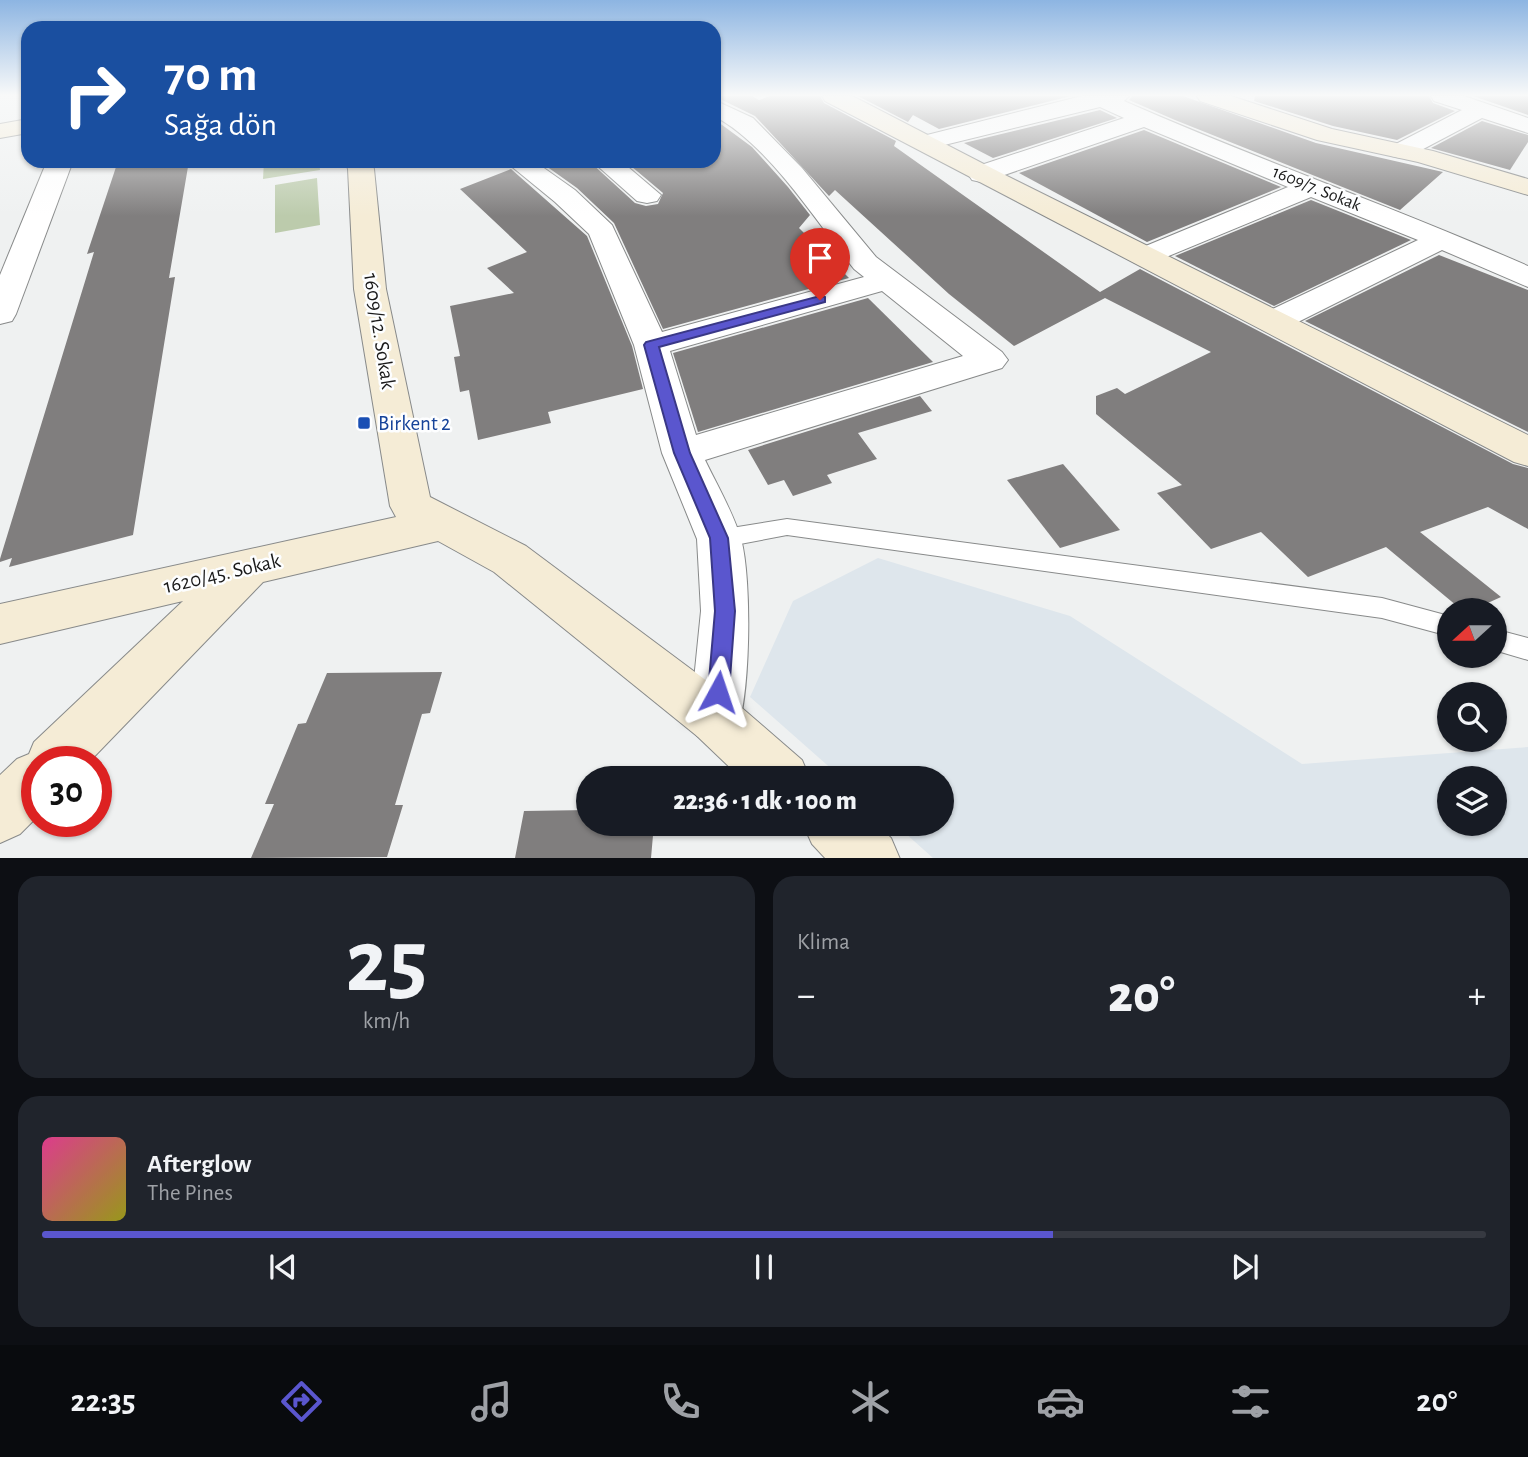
<!DOCTYPE html>
<html lang="tr">
<meta charset="utf-8">
<style>
body{margin:0;font-family:"Alegreya Sans",sans-serif;background:#20242c;color:#f1f3f6;height:100vh;display:flex;flex-direction:column;font-size:26px;white-space:nowrap}
*{box-sizing:border-box;margin:0}
p{font-size:23px;color:#9ea1a6}
.icon{flex:none;width:38px;height:38px;fill:none;stroke:currentColor;stroke-width:2;stroke-linecap:round;stroke-linejoin:round}
.map{position:relative;height:858px;overflow:hidden}
.drawer{display:flex;flex-direction:column;gap:18px;padding:18px;background:#0d0f14;flex:1}
.drawer>*{flex:none}
.top-card{position:absolute;left:21px;top:21px;width:700px;height:147px;border-radius:21px;box-shadow:0 2px 5px #0004;background:#1a4fa0;color:#fff;overflow:hidden}
.needle{width:46px;rotate:249deg}
.fabs{position:absolute;left:1437px;top:598px;display:grid;gap:14px}
.fabs a{display:grid;place-items:center;width:70px;height:70px;border-radius:50%;background:#171b24;box-shadow:0 2px 5px #0004;font-size:35px}
.speed{position:absolute;left:21px;top:746px;display:flex;gap:14px;font-size:35px;font-weight:700;text-align:center}
.speed>*{display:grid;place-content:center;width:91px;height:91px;border-radius:50%;background:#171b24;box-shadow:0 2px 5px #0004;line-height:1}
.speed .limit{border:10px solid #d22;background:#fff;color:#111}
.pin{position:absolute;display:grid;place-items:center;width:60px;height:60px;color:#fff;margin:-72px -30px;border-radius:50% 50% 50% 0;rotate:-45deg;box-shadow:0 0 7px #0007}
.pin .icon{rotate:45deg}
.me{position:absolute;width:77px;margin:-38px;rotate:5deg;stroke-linejoin:round;filter:drop-shadow(0 0 5px #0008)}
.turn{display:flex;align-items:center;gap:24px;height:147px;padding:0 28px;font-size:32px}
.turn .icon{width:91px;height:91px;stroke-width:2.5}
.turn b{display:block;font-size:49px;line-height:60px}
.big{font-size:52px;font-weight:800;line-height:1.1}
.drawer .tile{flex:1;display:flex;flex-direction:column;justify-content:center;gap:10px;min-width:0;padding:0 24px;border-radius:21px;background:#20242c}
.drawer .dial{align-items:center;gap:0}
.dial b{font-size:91px;line-height:1}
.song{display:flex;align-items:center;gap:21px}
.cover{width:84px;height:84px;border-radius:10px;background:linear-gradient(135deg,hsl(330 70% 55%),hsl(60 70% 35%))}
.played{height:7px;border-radius:4px;background:linear-gradient(90deg,#5a56ce 70%,#363941 70%)}
.keys{display:flex;justify-content:space-around;direction:ltr}
.heat{display:flex;justify-content:space-between;align-items:center;font-size:38px;direction:ltr}
.drawer .tiles{flex:1;display:grid;gap:18px;grid-template-columns:1fr 1fr}
.tile:last-child{grid-column:span 2}
.trip{position:absolute;left:576px;top:766px;width:378px;height:70px;border-radius:35px;background:#171b24;box-shadow:0 2px 5px #0004;font-weight:800;line-height:70px;text-align:center}
.menu{display:flex;height:112px;justify-content:space-around;align-items:center;background:#090b0e;color:#9ea1a6}
.menu .icon{width:49px;height:49px}
.menu .selected{color:#5a56ce}
.menu b{font-size:32px;color:#f1f3f6}
.map>svg:first-child{display:block}
</style>
<div class="map">
<svg width="1528" height="859" viewBox="0 0 1528 859">
<rect width="100%" height="100%" fill="#eff1f1"/>
<!-- built -->
<path fill="#dee6ec" fill-rule="evenodd" d="M878 558 1070 616 1302 764 1528 747V858H933L895 824H942V779H843L750 697 793 601ZM1449 779H1494V824H1449Z"/>
<!-- green -->
<g fill="#bccbac">
<path d="M264 161H319L320 170 263 179Z"/>
<path d="M317 178 320 225 275 233V185Z"/>
</g>
<!-- building -->
<g fill="#807e7e">
<path d="M714 96H752L759 100 770 96H820L824 103 896 141 894 146 1100 292 1140 269 1513 464 1528 468V529L1488 507 1420 532 1501 597 1470 611H1463L1386 547 1308 577 1261 532 1211 549 1157 493 1182 485 1096 414V396L1117 388 1125 394 1211 352 1105 298 1014 346 949 294 835 190 829 196 755 116Z"/>
<path d="M858 96H1071L939 129 913 115 908 122Z"/>
<path d="M1132 96H1183L1316 143 1443 172 1400 210 1175 120 1129 100Z"/>
<path d="M1255 96H1429L1433 103 1455 111 1397 140 1333 126 1254 101Z"/>
<path d="M1473 96H1528V115Z"/>
<path d="M1100 110 1117 118 993 158 964 143Z"/>
<path d="M714 119 752 147 788 187 810 215 799 228 849 278 663 329 614 223 577 188 539 161H589L635 203 646 206 658 204 663 193 625 161H714Z"/>
<path d="M1482 121 1528 135V142L1510 170 1431 148Z"/>
<path d="M1144 130 1281 187 1147 242 1019 173Z"/>
<path d="M118 161H189L169 278 175 277 133 535 9 567 12 558 0 562V559L94 252 87 254Z"/>
<path d="M511 169 587 236 632 346 643 389 548 412 551 423 478 440 469 390 460 392 454 357 460 356 450 306 514 293 487 268 527 252 460 189Z"/>
<path d="M1311 200 1411 240 1274 306 1175 256Z"/>
<path d="M1439 255 1528 290V432L1305 321Z"/>
<path d="M868 298 933 362 698 432 673 353Z"/>
<path d="M920 396 932 411 858 433 877 459 827 475 832 483 793 496 784 480 768 485 748 450Z"/>
<path d="M1063 464 1120 530 1060 548 1007 480Z"/>
<path d="M442 672 430 713 422 714 395 805H403L387 857 251 858 274 804H265L298 724 306 723 327 673Z"/>
<path d="M588 810V824H654L651 858H515L524 811Z"/>
</g>
<g fill="none" stroke-linecap="round" stroke-linejoin="round">
<!-- lane casing -->
<g stroke="#888a8a" stroke-width="2">
<g id="lane">
<path d="M787 519 1382 598 1449 616V636L1382 618 787 535 719 548 711 545 708 539 711 533 719 530Z"/>
<path d="M1494 629 1528 638V660L1494 650Z"/>
</g>
</g>
<!-- street casing -->
<g stroke="#888a8a" stroke-width="2">
<g id="street">
<path d="M1082 96H1129L1124 101C1258 160 1394 207 1528 266V287L1442 250 1288 327 1276 330 1264 327 1259 320 1264 313 1418 240 1311 197 1147 265 1136 262 1132 256 1136 250 1288 187 1144 127 990 180 981 182 972 180 968 174 972 168 1124 118 1100 107 928 149 919 147 916 142 919 137Z"/>
<path d="M1431 96H1464L1528 118V133L1482 118 1410 156 1401 158 1392 156 1389 151 1392 146 1462 110 1434 101Z"/>
<path d="M714 100 753 118 802 168 876 257 1002 352 1008 360 1002 368 705 460C717 485 733 512 741 539 752 578 751 700 735 736L716 744 697 736 690 719 701 611 697 539 662 453 634 345 589 234 555 202 505 161H534L575 190 612 225 662 332 864 277 854 269C816 221 768 144 714 116ZM882 291 963 356 696 435 670 351Z"/>
<path d="M47 161H73L16 314 12 321 0 324V275Z"/>
<path d="M592 161H621L661 195 657 201 647 203 637 201Z"/>
</g>
</g>
<!-- secondary casing -->
<g stroke="#888a8a" stroke-width="2">
<g id="secondary">
<path d="M822 96H852L862 101 1007 176 1528 435V466L1514 462 825 101Z"/>
<path d="M1197 96H1231L1332 129 1433 151 1528 179V195L1418 162 1317 140 1200 101Z"/>
<path d="M28 119V133L0 138V124Z"/>
<path d="M345 161H371L374 169 386 289 430 497 526 546 735 702 802 760 810 779H742L697 736 494 572 438 541 263 582 90 761H37V817L20 834 0 843V775L17 759 29 754 34 742 183 601 0 644V604L396 517 390 506 354 289 348 169Z"/>
<path d="M803 824H876L891 838 900 859H826L812 844Z"/>
</g>
</g>
<!-- lane -->
<use href="#lane" fill="#fff" fill-rule="evenodd"/>
<!-- street -->
<use href="#street" fill="#fff" fill-rule="evenodd"/>
<!-- secondary -->
<use href="#secondary" fill="#f5ecd6" fill-rule="evenodd"/>
</g>
<!-- sky -->
<linearGradient id="sky" x2="0" y2="1"><stop stop-color="#8db5e2"/><stop offset="0.44" stop-color="#f8f9f9"/><stop offset="1" stop-color="#f8f9f9" stop-opacity="0"/></linearGradient>
<rect width="1528" height="216" fill="url(#sky)"/>
<!-- route -->
<path fill="#5a56ce" stroke="#3a3886" stroke-width="2" d="M820 296 825 297V302L659 347 690 453 728 538 735 611 729 692 726 699 718 702 711 699 708 692 715 611 710 538 674 453 644 345 646 342Z"/>
<!-- markers -->
<rect fill="#1a4fb4" stroke="#fdfeff" stroke-width="2.5" x="357" y="416" width="14" height="14" rx="3.5"/>
<g text-anchor="middle" stroke-width="5" stroke-linejoin="round" paint-order="stroke">
<!-- far-street labels -->
<g font-size="18" fill="#191919" stroke="#fdfeff">
<text transform="translate(1317 188) rotate(22)" y="6">1609/7. Sokak</text>
</g>
<!-- street labels -->
<g font-size="21" fill="#191919" stroke="#fdfeff">
<text transform="translate(380 331) rotate(81)" y="7">1609/12. Sokak</text>
<text transform="translate(222 573) rotate(-13)" y="7">1620/45. Sokak</text>
</g>
<!-- transit labels -->
<g font-size="21" fill="#164399" stroke="#fdfeff" text-anchor="start">
<text x="378" y="430">Birkent 2</text>
</g>
</g>
</svg>
<div class="fabs">
<a><svg class="needle" viewBox="-14 -14 28 28"><path d="M0-13l5 13h-10z" fill="#e53935"/><path d="M0 13l5-13h-10z" fill="#9ea1a6"/></svg></a>
<a><svg class="icon" aria-label="search" viewBox="0 0 24 24"><circle cx="10" cy="10" r="6"/><path d="M15 15l6 6"/></svg></a>
<a><svg class="icon" aria-label="layers" viewBox="0 0 24 24"><path d="M12 4l9 5-9 5-9-5zM3 14l9 5 9-5"/></svg></a>
</div>
<div class="speed"><div class="limit">30</div></div>
<div class="pin" style="left:820px;top:300px;background:#d93025"><svg class="icon" aria-label="arrive" viewBox="0 0 24 24"><path d="M6 21V4h12l-3 4 3 4H6"/></svg></div>
<svg class="me" style="left:718px;top:692px" viewBox="-20 -20 40 40"><path d="M0-17L14 15 0 8-14 15z" fill="#5a56ce" stroke="#fff" stroke-width="4"/></svg>
<div class="trip">22:36 · 1 dk · 100 m</div>
<div class="top-card">
<div class="turn"><svg class="icon" aria-label="right" viewBox="0 0 24 24"><path d="M7 20v-9h11M14 6l5 5-5 5"/></svg><div><b>70 m</b>Sağa dön</div></div>
</div>
</div>
<section class="drawer">
<div class="tiles">
<div class="tile dial"><b>25</b><p>km/h</p></div>
<div class="tile"><p>Klima</p>
<div class="heat"><a>−</a><b class="big">20°</b><a>+</a></div>
</div>
<div class="tile">
<div class="song"><i class="cover"></i><div><b>Afterglow</b><p>The Pines</p></div></div>
<div class="played"></div>
<div class="keys"><svg class="icon" aria-label="previous" viewBox="0 0 24 24"><path d="M18 5L8 12l10 7zM5 5v14"/></svg><svg class="icon" aria-label="pause" viewBox="0 0 24 24"><path d="M8 5v14M16 5v14"/></svg><svg class="icon" aria-label="next" viewBox="0 0 24 24"><path d="M6 5l10 7-10 7zM19 5v14"/></svg></div>
</div>
</div>
</section>
<nav class="menu">
<b>22:35</b>
<svg class="icon selected" aria-label="directions" viewBox="0 0 24 24"><path d="M12 3l9 9-9 9-9-9zM9 14v-3h6M13 9l2 2-2 2"/></svg>
<svg class="icon" aria-label="music" viewBox="0 0 24 24"><path d="M9 18V5l10-2v13"/><circle cx="6" cy="18" r="3"/><circle cx="16" cy="16" r="3"/></svg>
<svg class="icon" aria-label="phone" viewBox="0 0 24 24"><path d="M5 4h4l2 5-3 2q2 4 5 5l2-3 5 2v4C11 20 4 13 5 4z"/></svg>
<svg class="icon" aria-label="climate" viewBox="0 0 24 24"><path d="M12 3v18M4 7l16 10M4 17L20 7"/></svg>
<svg class="icon" aria-label="car" viewBox="0 0 24 24"><path d="M5 17H2v-5l4-1 3-4h7l3 4 3 1v5h-3M9 17h6M6 11h13"/><circle cx="7" cy="17" r="2"/><circle cx="17" cy="17" r="2"/></svg>
<svg class="icon" aria-label="filters" viewBox="0 0 24 24"><path d="M4 7h16M4 17h16"/><circle cx="9" cy="7" r="2"/><circle cx="15" cy="17" r="2"/></svg>
<b>20°</b>
</nav>
